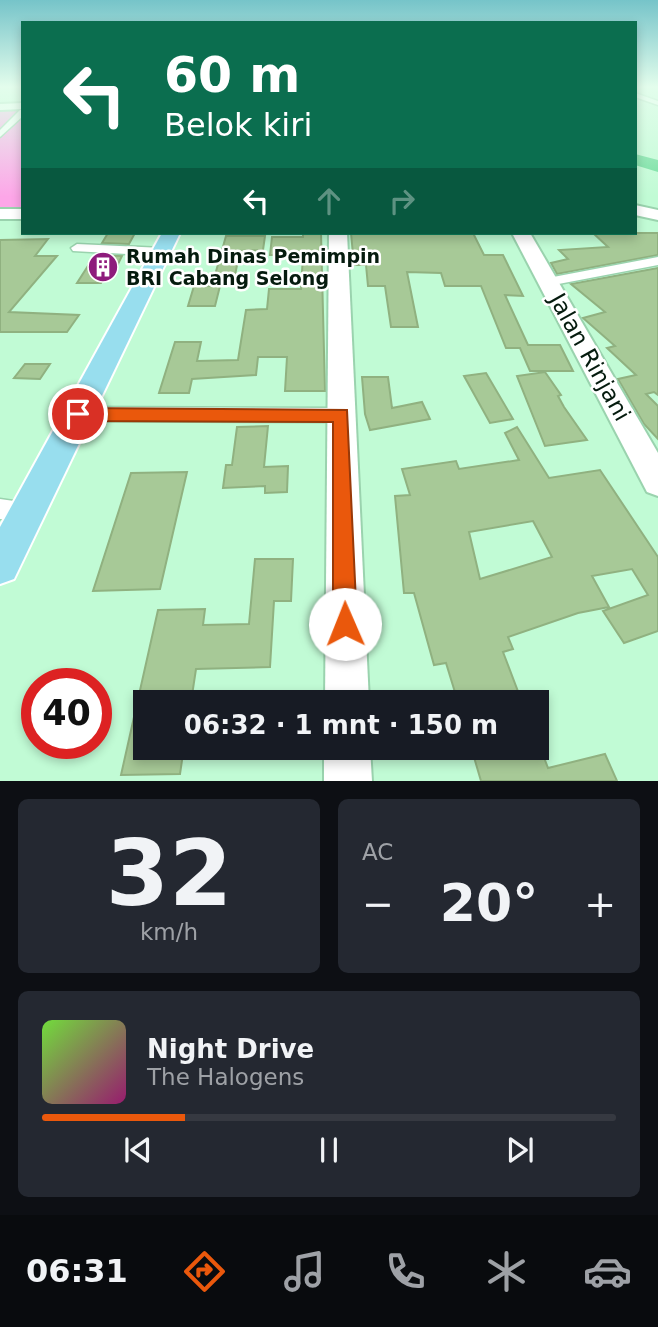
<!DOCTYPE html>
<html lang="id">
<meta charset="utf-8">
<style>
body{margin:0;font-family:"DejaVu Sans",sans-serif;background:#242831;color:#f1f3f6;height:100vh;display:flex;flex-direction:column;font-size:26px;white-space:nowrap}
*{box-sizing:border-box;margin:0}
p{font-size:23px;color:#9ea1a6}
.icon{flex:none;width:38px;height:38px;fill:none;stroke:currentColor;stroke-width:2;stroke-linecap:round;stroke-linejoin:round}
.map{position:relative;height:781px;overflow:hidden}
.panel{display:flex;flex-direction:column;gap:18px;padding:18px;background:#0d0f14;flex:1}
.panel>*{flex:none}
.guide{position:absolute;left:21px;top:21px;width:616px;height:214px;border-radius:0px;box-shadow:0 4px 10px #0003;background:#0b6e4f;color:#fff;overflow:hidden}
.speed{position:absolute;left:21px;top:668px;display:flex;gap:14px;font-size:35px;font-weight:700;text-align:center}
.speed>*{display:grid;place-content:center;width:91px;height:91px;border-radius:50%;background:#171b24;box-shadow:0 4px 10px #0003;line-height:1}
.speed .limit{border:10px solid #d22;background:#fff;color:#111}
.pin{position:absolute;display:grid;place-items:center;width:60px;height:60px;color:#fff;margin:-30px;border:4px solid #fff;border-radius:50%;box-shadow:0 2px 7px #0007}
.me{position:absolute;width:77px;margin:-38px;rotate:359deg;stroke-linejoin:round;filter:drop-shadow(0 0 5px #0008)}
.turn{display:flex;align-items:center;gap:24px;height:147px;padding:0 28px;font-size:32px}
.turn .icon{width:91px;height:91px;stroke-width:2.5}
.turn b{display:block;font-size:49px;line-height:60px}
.lanes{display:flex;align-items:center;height:66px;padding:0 28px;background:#0003;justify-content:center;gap:35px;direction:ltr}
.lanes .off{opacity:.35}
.big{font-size:52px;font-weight:700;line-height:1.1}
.panel .widget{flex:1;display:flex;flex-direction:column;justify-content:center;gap:10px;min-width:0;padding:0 24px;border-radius:10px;background:#242831}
.panel .dial{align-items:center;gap:0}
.dial b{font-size:91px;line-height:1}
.song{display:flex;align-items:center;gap:21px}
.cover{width:84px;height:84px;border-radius:10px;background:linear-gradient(135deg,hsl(100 70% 55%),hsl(320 70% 35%))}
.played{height:7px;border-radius:4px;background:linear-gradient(90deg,#ea580c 25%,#363941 25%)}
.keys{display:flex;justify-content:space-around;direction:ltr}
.heat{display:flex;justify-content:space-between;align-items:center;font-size:38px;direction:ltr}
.panel .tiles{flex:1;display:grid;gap:18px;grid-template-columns:1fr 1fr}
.widget:last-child{grid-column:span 2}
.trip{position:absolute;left:133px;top:690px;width:416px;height:70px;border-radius:0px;background:#171b24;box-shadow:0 4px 10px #0003;font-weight:700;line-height:70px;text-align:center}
.menu{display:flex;height:112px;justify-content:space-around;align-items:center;background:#090b0e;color:#9ea1a6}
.menu .icon{width:49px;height:49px}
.menu .selected{color:#ea580c}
.menu b{font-size:32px;color:#f1f3f6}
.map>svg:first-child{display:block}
</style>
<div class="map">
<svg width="658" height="781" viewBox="0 0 658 781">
<rect width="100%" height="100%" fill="#c1fbd5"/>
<!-- green -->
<rect fill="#fda6e8" x="0" y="111" width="23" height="96"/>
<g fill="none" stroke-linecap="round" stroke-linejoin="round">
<!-- river -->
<path fill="#6bdc9a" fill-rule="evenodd" d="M635 154 658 160V172L635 165Z"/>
</g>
<!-- building -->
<g fill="#a7c997" stroke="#90b180" stroke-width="2" fill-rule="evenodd">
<path d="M108 233H135L129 244 102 243Z"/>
<path d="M303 233H321L325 391H285L287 357H258L256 375 192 379 189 393H159L175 342H201L197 361 238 360 246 310 267 309 269 289H301L303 255H270L272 237H303Z"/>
<path d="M351 233H473L484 255H503L523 296 505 295 528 345H560L573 371H530L520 348H506L481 286H445L441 273 407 272 418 327H391L385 286H368L366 265H354Z"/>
<path d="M593 233H658V255L557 274 551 263 568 259 559 250 608 247Z"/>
<path d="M226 236H265L263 250 240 251 235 275H215Z"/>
<path d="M48 239 35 256H57L9 312 79 315 67 332H0V240Z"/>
<path d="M95 255 122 256 114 272H107L101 283H77Z"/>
<path d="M658 268V395L654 392 646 394 658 406V439L644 424 618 379 636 375 607 348 615 346 583 318 605 312 571 284Z"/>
<path d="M194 286H220L215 306H188Z"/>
<path d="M25 364H50L40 379 14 378Z"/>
<path d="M545 372 561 395 558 396 564 407 587 440 545 446 517 376Z"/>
<path d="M486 373 513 419 490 423 464 376Z"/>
<path d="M362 377H388L392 408 422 402 430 419 370 430 365 414Z"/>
<path d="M268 426 264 467 288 466 287 492 265 493V486L223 488 226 465H232L237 427Z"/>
<path d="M517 427 549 478 600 470 658 557V631L624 643 603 611 648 595 632 569 592 576 609 607 578 613 508 637 513 649 503 652 522 702H458L446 663 434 665 414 593H404L395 496 410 495 402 469 456 461 459 469 519 460 505 433ZM533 521 552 557 480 579 469 532Z"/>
<path d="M187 472 160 589 93 591 131 473Z"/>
<path d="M255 559H293L291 601H274L270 667 196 669 191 702H145V747H184L180 774 121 775 158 610 205 609 203 625 249 624Z"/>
<path d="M471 747H540L548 768 605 754 617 781H481Z"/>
</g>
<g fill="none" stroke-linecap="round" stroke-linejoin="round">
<!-- street casing -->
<g stroke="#9ad3ae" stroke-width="3">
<g id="street">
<path d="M635 93 658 101V105L635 97Z"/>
<path d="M20 110H23V116L0 137V130Z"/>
<path d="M77 244 163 248 169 252 163 256 73 251 71 248Z"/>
<path d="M658 257V265L548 286 541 282 548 278Z"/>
<path d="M78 407 341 408 348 410 350 415 348 420 341 422 78 421 72 419 69 414 72 409Z"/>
<path d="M0 499 35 504 38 511 35 518 27 522 0 519Z"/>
</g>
</g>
<!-- secondary casing -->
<g stroke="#9ad3ae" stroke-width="4">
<g id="secondary">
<path d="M23 103V109L0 110V104Z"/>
<path d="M635 205 658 210V220L635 215Z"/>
<rect x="0" y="209" width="23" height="10"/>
<path d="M329 233H347L369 702H325Z"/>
<path d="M512 233H530L658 453V496L647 492Z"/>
<path d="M324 747H370L372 781H324Z"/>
</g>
</g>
<!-- primary casing -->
<g stroke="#fff" stroke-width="4">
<path id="primary" d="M162 233H180L14 579 0 584V527Z"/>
</g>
<!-- street -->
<use href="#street" fill="#fff" fill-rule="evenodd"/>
<!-- secondary -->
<use href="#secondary" fill="#fff" fill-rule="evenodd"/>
<!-- primary -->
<use href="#primary" fill="#98deee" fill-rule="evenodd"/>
</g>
<!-- sky -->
<linearGradient id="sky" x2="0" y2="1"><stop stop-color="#76c4c9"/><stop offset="0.44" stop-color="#e3fdec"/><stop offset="1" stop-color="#e3fdec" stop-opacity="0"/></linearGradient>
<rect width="658" height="197" fill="url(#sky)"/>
<!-- route -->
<path fill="#ea580c" stroke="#983908" stroke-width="2" d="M78 408 347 410 357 624 353 632 345 635 337 632 333 624V422L78 421 69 414Z"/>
<!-- icons -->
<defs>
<g id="building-disc" transform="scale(1.575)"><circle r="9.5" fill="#8e1b7c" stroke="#fff"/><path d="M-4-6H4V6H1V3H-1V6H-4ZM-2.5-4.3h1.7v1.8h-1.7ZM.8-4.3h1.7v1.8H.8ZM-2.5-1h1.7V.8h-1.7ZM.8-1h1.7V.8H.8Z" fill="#fff"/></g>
</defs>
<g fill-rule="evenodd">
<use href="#building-disc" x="103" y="267"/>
</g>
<g text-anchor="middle" stroke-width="5" stroke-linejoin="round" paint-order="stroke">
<!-- far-poi labels -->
<g font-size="19" font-weight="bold" fill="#051b0e" stroke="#fff" text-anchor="start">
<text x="126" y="263">Rumah Dinas Pemimpin<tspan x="126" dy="22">BRI Cabang Selong</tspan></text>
</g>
<!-- street labels -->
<g font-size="23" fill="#051b0e" stroke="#fff">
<text transform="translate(590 357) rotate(61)" y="8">Jalan Rinjani</text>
</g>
</g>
</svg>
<div class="speed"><div class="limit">40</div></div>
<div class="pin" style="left:78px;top:414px;background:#d93025"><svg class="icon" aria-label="arrive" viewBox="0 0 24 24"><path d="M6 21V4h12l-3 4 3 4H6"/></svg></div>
<svg class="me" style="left:345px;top:624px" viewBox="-20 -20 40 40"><circle r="19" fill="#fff"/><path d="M0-13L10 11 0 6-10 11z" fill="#ea580c"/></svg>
<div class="trip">06:32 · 1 mnt · 150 m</div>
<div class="guide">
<div class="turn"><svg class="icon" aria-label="left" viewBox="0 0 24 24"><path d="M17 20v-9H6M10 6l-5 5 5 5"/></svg><div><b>60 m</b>Belok kiri</div></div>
<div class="lanes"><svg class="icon" aria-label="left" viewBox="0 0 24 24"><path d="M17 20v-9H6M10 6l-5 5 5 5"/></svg><svg class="icon off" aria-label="ahead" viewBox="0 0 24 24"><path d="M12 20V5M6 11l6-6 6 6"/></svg><svg class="icon off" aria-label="right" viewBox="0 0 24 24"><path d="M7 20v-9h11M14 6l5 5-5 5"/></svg></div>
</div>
</div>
<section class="panel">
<div class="tiles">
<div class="widget dial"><b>32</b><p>km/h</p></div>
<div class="widget"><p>AC</p>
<div class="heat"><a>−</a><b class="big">20°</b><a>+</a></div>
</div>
<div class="widget">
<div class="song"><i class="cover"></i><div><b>Night Drive</b><p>The Halogens</p></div></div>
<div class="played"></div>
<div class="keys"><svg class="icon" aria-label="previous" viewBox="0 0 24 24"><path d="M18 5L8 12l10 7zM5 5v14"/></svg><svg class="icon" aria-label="pause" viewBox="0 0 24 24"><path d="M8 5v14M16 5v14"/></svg><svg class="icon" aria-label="next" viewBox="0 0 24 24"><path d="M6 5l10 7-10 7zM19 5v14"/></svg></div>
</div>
</div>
</section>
<nav class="menu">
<b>06:31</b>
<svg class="icon selected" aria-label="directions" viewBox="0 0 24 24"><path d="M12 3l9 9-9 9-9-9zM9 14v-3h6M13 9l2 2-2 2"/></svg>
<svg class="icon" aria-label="music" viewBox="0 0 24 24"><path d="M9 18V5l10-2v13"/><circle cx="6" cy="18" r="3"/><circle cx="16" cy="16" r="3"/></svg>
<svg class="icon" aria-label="phone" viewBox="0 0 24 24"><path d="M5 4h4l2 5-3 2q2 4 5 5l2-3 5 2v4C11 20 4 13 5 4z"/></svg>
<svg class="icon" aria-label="climate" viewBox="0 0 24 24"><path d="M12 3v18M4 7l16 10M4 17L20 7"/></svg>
<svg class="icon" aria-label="car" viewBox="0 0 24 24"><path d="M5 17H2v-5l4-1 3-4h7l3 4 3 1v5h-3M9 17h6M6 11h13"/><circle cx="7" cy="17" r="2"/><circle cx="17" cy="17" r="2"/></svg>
</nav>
